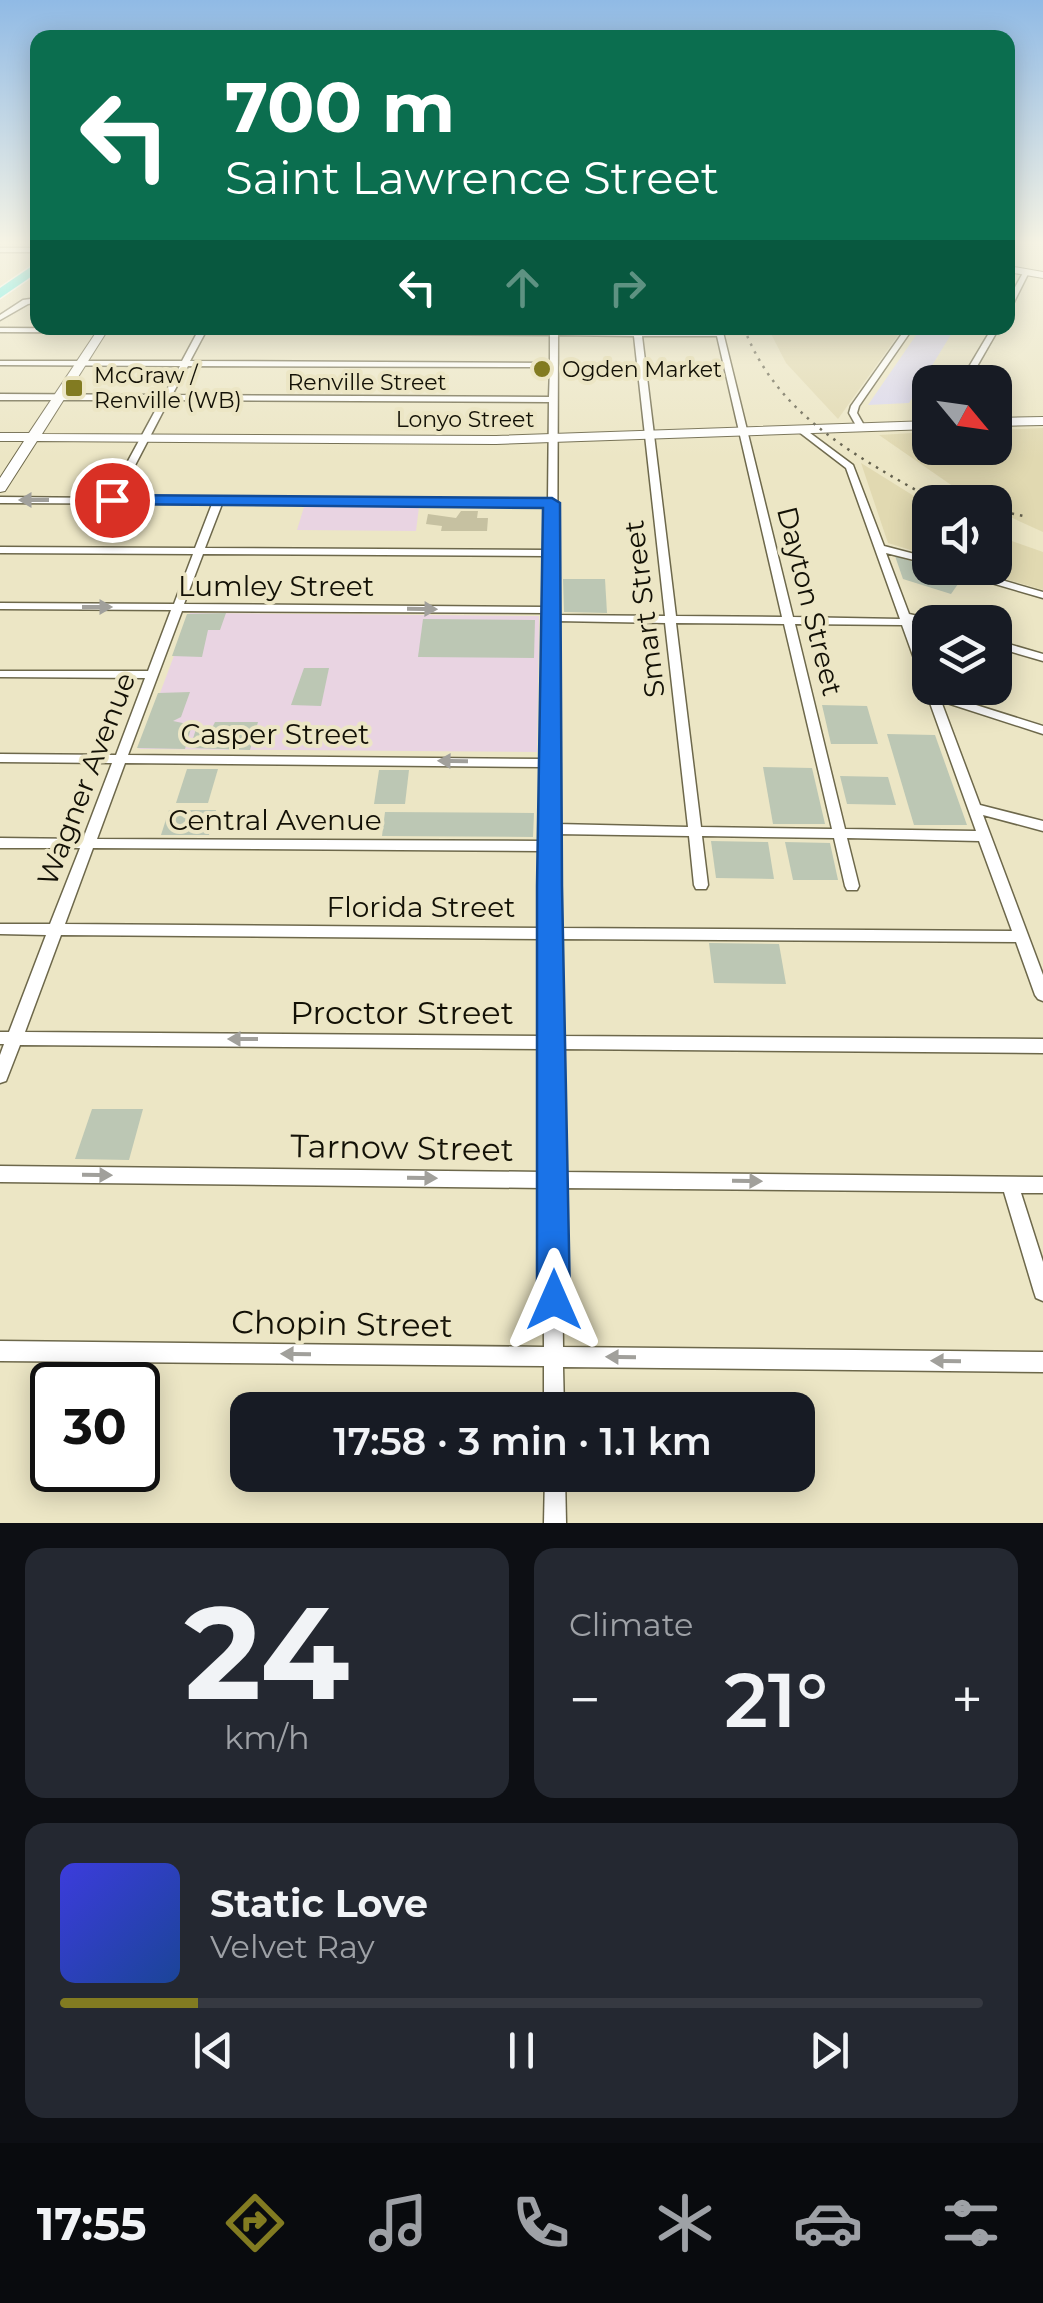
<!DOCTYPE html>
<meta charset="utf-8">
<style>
body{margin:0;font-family:Montserrat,sans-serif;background:#242831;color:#f1f3f6;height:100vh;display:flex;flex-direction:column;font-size:38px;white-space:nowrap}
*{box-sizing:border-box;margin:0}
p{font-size:32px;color:#9ea1a6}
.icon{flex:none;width:55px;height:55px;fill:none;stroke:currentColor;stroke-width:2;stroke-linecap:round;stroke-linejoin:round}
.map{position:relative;height:1523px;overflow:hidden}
.drawer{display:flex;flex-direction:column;gap:25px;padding:25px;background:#0d0f14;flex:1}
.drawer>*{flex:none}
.top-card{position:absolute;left:30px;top:30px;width:985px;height:305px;border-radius:20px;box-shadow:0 5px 25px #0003;background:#0b6e4f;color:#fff;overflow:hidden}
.needle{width:65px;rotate:119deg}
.fabs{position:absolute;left:912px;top:365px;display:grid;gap:20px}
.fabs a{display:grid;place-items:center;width:100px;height:100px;border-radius:20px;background:#171b24;box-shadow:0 5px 25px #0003;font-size:50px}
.speed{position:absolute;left:30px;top:1362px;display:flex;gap:20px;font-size:50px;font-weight:700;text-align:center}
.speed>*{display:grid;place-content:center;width:130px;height:130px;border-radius:50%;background:#171b24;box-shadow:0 5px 25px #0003;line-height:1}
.speed .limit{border:5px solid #111;border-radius:15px;background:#fff;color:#111}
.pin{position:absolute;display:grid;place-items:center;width:85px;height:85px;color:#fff;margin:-42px;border:5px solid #fff;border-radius:50%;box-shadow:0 2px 10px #0007}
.me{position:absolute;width:110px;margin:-55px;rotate:0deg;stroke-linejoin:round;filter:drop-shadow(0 0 8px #0008)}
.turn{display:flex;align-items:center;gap:35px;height:210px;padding:0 30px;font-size:45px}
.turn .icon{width:130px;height:130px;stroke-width:2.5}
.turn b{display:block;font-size:70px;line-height:85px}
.lanes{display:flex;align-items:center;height:95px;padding:0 30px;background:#0003;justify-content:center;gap:50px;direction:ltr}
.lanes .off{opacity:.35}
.big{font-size:75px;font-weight:600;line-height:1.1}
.drawer .tile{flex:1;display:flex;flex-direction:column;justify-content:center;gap:15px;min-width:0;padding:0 35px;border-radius:20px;background:#242831}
.drawer .dial{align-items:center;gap:0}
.dial b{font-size:130px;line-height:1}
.song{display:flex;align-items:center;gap:30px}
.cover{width:120px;height:120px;border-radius:15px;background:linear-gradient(135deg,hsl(240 70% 55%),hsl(220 70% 35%))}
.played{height:10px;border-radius:5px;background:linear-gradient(90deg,#827b21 15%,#363941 15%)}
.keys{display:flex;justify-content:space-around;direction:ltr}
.heat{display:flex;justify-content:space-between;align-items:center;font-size:55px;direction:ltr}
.drawer .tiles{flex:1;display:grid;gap:25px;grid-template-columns:1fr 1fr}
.tile:last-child{grid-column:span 2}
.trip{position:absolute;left:230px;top:1392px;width:585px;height:100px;border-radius:20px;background:#171b24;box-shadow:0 5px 25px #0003;font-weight:600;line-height:100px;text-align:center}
.tab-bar{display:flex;height:160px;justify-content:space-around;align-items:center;background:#090b0e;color:#9ea1a6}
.tab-bar .icon{width:70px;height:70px}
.tab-bar .on{color:#827b21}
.tab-bar b{font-size:45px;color:#f1f3f6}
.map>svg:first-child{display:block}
</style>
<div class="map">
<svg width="1043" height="1523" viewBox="0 0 1043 1523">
<rect width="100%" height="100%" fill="#ece6c5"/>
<!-- commercial -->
<path fill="#dbd8ee" d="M921 328H955L909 403 868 405Z"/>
<!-- built -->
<g fill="#e1d9b1">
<path d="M768 328H903L838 419 786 363Z"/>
<path d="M1043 428V532L995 510V502H981L957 489 879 435 930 432V448H995V430Z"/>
<path d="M861 463 930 506V556L888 543Z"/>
<path d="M995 535 1043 552V590L968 568H995Z"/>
</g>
<!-- education -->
<g fill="#e9d4e2">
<path d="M304 507H419L416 531 297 530Z"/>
<path d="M190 613 539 616 537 752 139 749Z"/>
</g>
<!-- green -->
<g fill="#bcc7b4">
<path d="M895 556 963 577 951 594 903 579Z"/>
<path d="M563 579H605L607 613 564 612Z"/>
<path d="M226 613 220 630H208L202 657 172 656 187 614Z"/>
<path d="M423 619 535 620 534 658 418 657Z"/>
<path d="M304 668H329L321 706 291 705Z"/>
<path d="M190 692 181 717 173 721 192 725 185 749 137 748 158 693Z"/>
<path d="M822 705 867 706 878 744H831Z"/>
<path d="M215 722H258L250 750 190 748 196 729 213 726Z"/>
<path d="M887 734 935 735 967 825H914Z"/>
<path d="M763 767 812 768 825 824H773Z"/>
<path d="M187 769H218L208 803H176Z"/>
<path d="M379 770H409L405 804H374Z"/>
<path d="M840 776 888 777 896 805 847 804Z"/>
<path d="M169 810H216L209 835H161Z"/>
<path d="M385 812 534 813 533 837 382 836Z"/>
<path d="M711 841 768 842 774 879 716 878Z"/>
<path d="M785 842 830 843 838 880H793Z"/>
<path d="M709 943 779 944 786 984 714 983Z"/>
<path d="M92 1109H143L129 1160 75 1159Z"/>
</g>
<!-- building -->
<path fill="#c6c1a1" d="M461 511H478L477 518H488L487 531H441L442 526 426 524 428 514 456 518Z"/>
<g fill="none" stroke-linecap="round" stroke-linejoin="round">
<!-- street casing -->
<g stroke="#6d684b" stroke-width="3">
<g id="street">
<rect x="0" y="248" width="38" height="4"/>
<path d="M1024 271 1029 272 1012 306 1008 308V300Z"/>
<path d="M38 298V302L28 304 0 320V315L23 300Z"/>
<path d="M0 328 550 331 551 328H557L558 331H634V328H640L641 331 716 332V328H722L793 617 900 619 846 468 799 432V428L802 427 853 465 884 546 930 558V564L886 553 909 614 936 620 937 622H930V625L912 621 930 670V688H935L938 693 1043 726V734L941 701 980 805 1043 821V831L983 815 1043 975V1001L1038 999 1035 995 1016 942 557 939 558 1036 1043 1039V1053L559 1049 560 1172 1043 1177V1193H1021L1043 1262V1301L1036 1298 1034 1292 1004 1192 561 1188 563 1347 1043 1352V1372L563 1367 564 1410H544V1366L0 1361V1341L544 1347 543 1188 0 1182V1166L543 1172V1049L20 1045 6 1081 0 1083V1055L4 1044H0V1032H9L46 935 0 934V924H50L80 848H0V838L83 839 112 763 0 762V754L116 755 145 678 0 677V671H148L171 610 0 609V603L174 604 193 554 0 553V547L195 548 212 504 0 503V497L108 498 161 400H0V394L164 395 180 366 0 365V361H182L197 333 0 332ZM205 333 550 335V363L190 361ZM558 335 634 336 665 616 557 615ZM642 336H717L782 617 676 616ZM188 366 550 367 549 397 172 395ZM169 400 549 402 548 500 118 498ZM222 504 547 506V550L205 548ZM203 554 547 556 546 607 184 604ZM182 611 546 613 544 759 128 755ZM557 621 665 623 688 827 556 824ZM676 623 784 624 832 829 701 827ZM795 624 902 625 976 831 845 829ZM125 763 543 767 542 841 97 839ZM556 834 689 836 694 885 696 889H706L708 885 702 836 834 838 845 886 847 890H857L859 886 847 838 979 841 1012 931 557 928ZM93 848 542 851 543 928 65 924ZM61 935 543 939V1036L25 1032Z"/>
<path d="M906 328H913L859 406 857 413 865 427 858 429 849 413 851 406Z"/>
<path d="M992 328H999L968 382H960Z"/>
<path d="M946 568H960L1043 592V598L947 570Z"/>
<path d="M995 640 1043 654V661L995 647Z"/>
<path d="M545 1475H565L566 1523H544Z"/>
</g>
</g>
<!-- secondary casing -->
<g stroke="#6d684b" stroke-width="2">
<g id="secondary">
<path d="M1008 266 1043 272V278L1008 272Z"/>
<path d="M99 328H109L42 434 496 436 930 421V429L496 444 37 441 5 491 0 492V478L24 441H0V433H29Z"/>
<path d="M1043 417V425L995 426V418Z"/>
</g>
</g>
<!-- highway casing -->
<g stroke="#fff" stroke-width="3">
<path id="highway" d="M38 262V272L0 298V288Z"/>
</g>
<!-- street -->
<use href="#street" fill="#fff" fill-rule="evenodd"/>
<!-- secondary -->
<use href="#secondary" fill="#fff" fill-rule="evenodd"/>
<!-- highway -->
<use href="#highway" fill="#2df4f4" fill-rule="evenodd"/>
<!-- rail -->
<g stroke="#63604d" stroke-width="2.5" stroke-dasharray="2.5 6" stroke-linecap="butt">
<path d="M1008 253 1014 254"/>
<path d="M744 328C778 417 858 457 937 502"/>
<path d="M925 490 963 502"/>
<path d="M995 510 1028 517"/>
</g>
</g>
<!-- one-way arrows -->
<defs><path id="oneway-solid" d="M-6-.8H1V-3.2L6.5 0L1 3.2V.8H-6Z" transform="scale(2.5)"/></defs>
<g fill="#a1a09b">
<use href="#oneway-solid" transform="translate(34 500) rotate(-180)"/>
<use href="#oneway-solid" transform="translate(97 607)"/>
<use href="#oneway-solid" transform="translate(422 609) rotate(1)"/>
<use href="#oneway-solid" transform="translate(453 761) rotate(-179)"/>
<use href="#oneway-solid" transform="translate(243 1039) rotate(-180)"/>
<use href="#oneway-solid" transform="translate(97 1175) rotate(1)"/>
<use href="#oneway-solid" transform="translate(422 1178) rotate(1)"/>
<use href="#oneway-solid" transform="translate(747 1181) rotate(1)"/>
<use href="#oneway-solid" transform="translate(296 1354) rotate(-179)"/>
<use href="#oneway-solid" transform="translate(621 1357) rotate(-179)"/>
<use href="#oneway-solid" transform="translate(946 1361) rotate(-179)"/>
</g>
<!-- sky -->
<linearGradient id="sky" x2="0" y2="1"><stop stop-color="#90bae5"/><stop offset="0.53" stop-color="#f6f4e5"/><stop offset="1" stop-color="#f6f4e5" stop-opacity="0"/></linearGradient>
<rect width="1043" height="458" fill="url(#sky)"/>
<!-- route -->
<path fill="#1a73e8" stroke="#114b97" stroke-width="2.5" d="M112 495 552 498 560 503 562 886 570 1300 565 1311 554 1316 542 1311 537 1300V886L543 508 106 504V497Z"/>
<!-- markers -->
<g fill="#827b21" stroke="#ece6c5" stroke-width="4">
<circle cx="542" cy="369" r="10"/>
<rect x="64" y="378" width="20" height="20" rx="5"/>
</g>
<g text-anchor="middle" stroke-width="8" stroke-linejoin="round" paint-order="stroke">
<!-- far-poi labels -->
<g font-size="22" fill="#131106" stroke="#ece6c5" text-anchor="start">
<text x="562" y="377">Ogden Market</text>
<text x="94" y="383">McGraw /<tspan x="94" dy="25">Renville (WB)</tspan></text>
</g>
<!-- far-street labels -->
<g font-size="22" fill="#131106" stroke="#ece6c5">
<text x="367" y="390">Renville Street</text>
<text x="465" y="427">Lonyo Street</text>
</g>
<!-- street labels -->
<g font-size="28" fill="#131106" stroke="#ece6c5">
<text x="276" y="596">Lumley Street</text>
<text transform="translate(810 601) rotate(76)" y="10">Dayton Street</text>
<text transform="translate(644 609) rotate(-97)" y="10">Smart Street</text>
<text x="275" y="744">Casper Street</text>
<text transform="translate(86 779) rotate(-69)" y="10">Wagner Avenue</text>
<text x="275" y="830">Central Avenue</text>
<text x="421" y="917">Florida Street</text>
</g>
<!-- near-street labels -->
<g font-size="32" fill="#131106" stroke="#ece6c5">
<text x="402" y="1024">Proctor Street</text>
<text transform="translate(402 1148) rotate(1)" y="11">Tarnow Street</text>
<text transform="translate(342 1324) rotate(1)" y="11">Chopin Street</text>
</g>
</g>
</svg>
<div class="fabs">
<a><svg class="needle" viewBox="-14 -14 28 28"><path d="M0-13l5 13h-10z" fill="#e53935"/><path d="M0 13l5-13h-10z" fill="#9ea1a6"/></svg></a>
<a><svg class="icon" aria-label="sound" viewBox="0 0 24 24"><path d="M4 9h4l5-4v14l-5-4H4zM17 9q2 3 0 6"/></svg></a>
<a><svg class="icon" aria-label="layers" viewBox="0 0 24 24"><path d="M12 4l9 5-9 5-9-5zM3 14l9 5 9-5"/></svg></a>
</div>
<div class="speed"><div class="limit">30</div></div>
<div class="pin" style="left:112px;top:500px;background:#d93025"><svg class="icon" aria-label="arrive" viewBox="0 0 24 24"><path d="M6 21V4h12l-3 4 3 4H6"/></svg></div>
<svg class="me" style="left:554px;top:1300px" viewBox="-20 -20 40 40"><path d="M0-17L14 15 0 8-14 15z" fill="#1a73e8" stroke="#fff" stroke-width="4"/></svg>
<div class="trip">17:58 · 3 min · 1.1 km</div>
<div class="top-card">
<div class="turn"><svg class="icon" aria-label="left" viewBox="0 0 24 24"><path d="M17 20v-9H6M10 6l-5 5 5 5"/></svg><div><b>700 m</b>Saint Lawrence Street</div></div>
<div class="lanes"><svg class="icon" aria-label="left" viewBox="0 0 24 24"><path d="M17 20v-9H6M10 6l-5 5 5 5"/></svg><svg class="icon off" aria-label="ahead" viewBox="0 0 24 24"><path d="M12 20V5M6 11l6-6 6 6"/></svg><svg class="icon off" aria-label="right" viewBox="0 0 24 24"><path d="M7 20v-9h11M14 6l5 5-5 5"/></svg></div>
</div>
</div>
<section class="drawer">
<div class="tiles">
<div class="tile dial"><b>24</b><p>km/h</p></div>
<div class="tile"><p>Climate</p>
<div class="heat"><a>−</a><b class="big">21°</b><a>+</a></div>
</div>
<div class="tile">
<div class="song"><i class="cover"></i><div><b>Static Love</b><p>Velvet Ray</p></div></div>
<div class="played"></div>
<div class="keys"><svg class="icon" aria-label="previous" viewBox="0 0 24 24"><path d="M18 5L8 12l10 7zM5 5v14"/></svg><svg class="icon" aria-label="pause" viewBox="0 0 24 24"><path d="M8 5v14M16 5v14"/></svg><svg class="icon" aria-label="next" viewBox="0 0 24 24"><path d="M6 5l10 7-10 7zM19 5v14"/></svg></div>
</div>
</div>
</section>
<nav class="tab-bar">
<b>17:55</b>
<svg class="icon on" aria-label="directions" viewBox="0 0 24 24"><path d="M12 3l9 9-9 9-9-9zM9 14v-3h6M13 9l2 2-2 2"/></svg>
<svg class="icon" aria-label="music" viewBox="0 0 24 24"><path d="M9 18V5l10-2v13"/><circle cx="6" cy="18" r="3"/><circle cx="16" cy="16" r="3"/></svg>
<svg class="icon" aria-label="phone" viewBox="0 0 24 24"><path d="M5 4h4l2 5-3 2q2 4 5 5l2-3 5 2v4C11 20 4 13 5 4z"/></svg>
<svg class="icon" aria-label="climate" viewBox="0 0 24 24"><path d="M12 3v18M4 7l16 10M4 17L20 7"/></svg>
<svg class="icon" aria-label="car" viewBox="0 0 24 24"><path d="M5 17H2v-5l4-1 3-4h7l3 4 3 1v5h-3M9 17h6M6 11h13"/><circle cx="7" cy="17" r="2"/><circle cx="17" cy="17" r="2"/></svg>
<svg class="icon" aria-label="filters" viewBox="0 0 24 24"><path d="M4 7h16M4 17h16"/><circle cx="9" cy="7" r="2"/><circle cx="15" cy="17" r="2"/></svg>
</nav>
